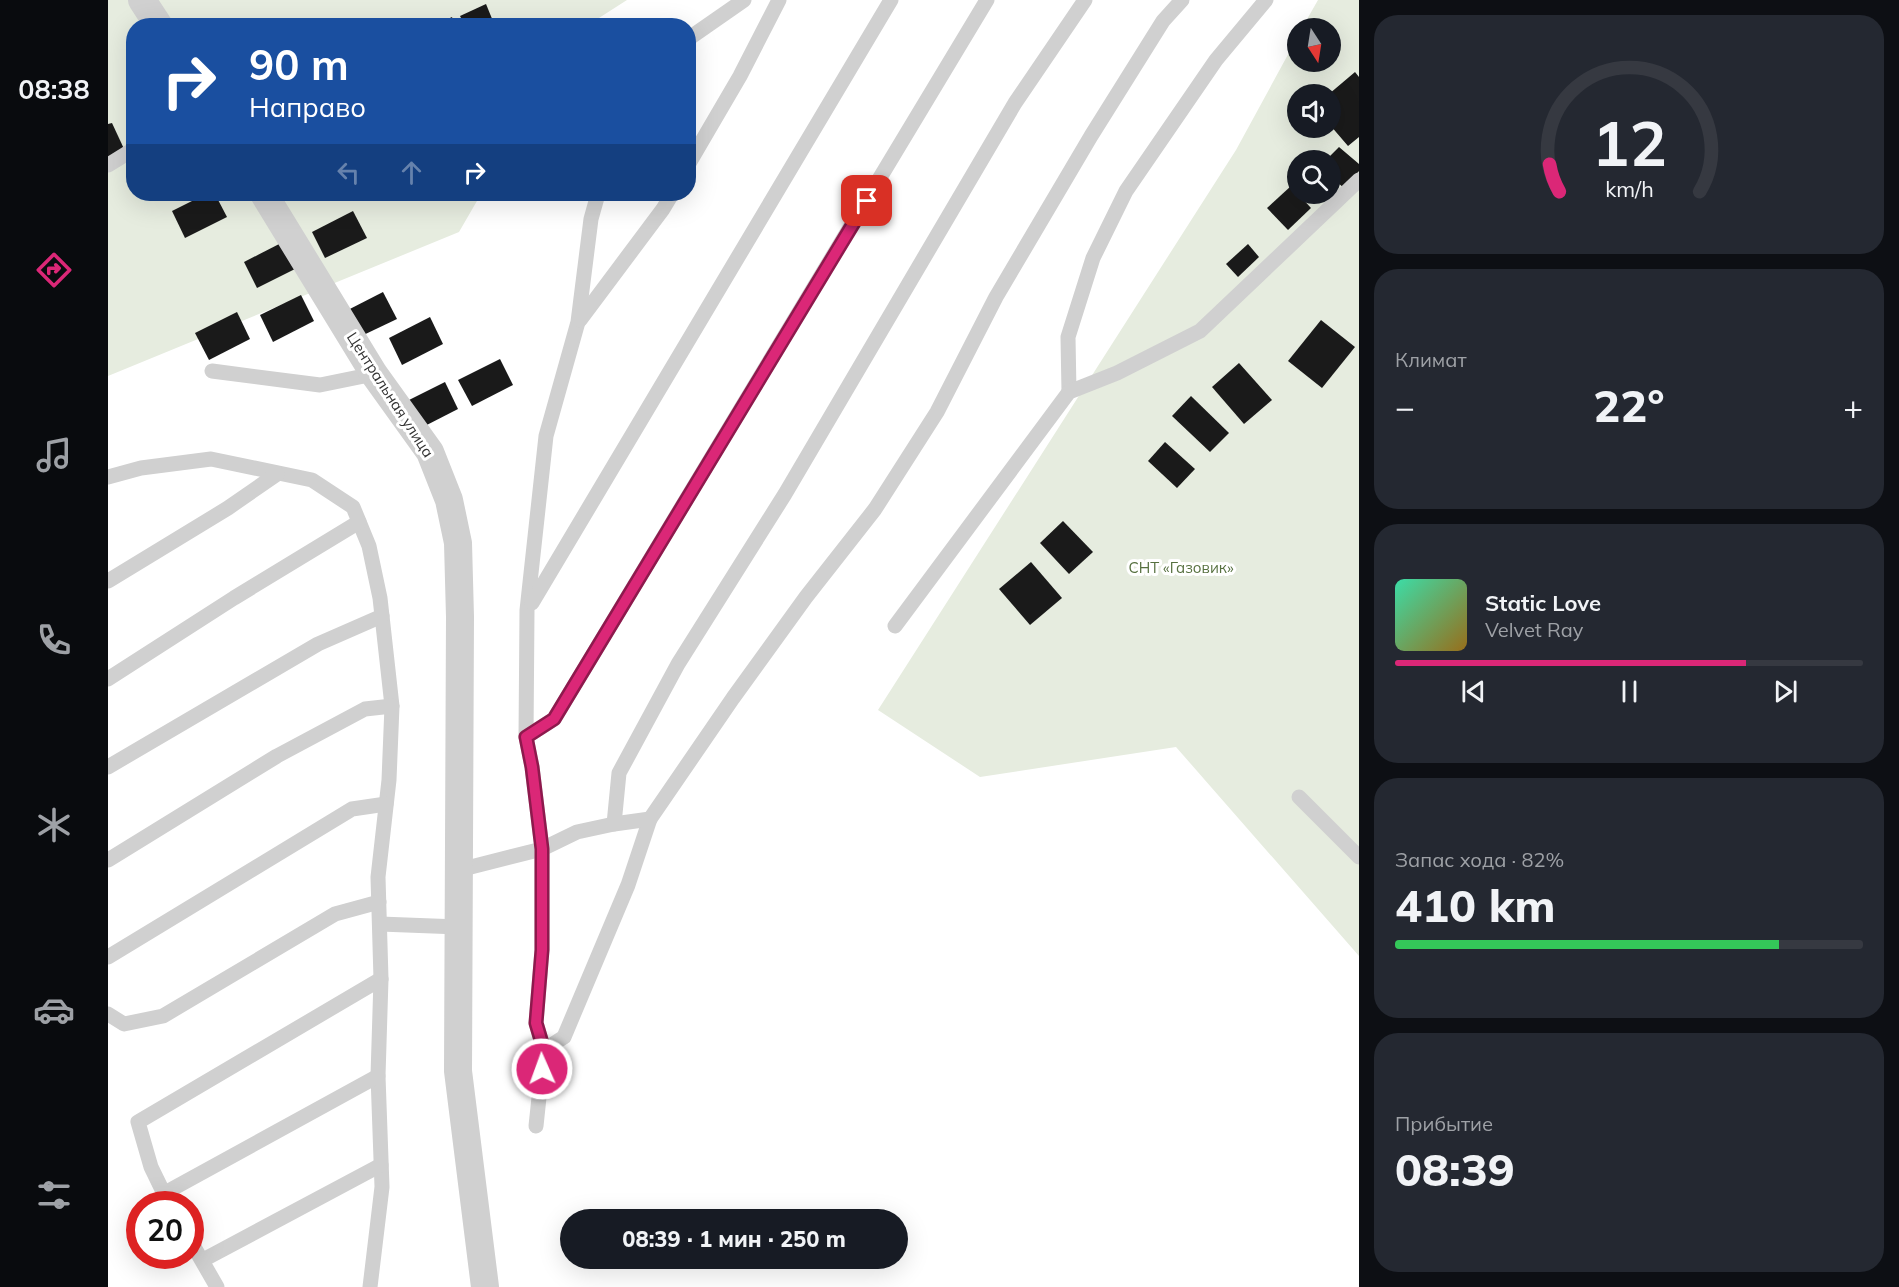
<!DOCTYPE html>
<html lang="ru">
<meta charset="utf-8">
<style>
body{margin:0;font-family:Mulish,sans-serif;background:#242831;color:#f1f3f6;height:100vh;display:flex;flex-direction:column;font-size:22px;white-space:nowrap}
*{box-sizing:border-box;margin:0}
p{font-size:20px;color:#9ea1a6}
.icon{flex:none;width:33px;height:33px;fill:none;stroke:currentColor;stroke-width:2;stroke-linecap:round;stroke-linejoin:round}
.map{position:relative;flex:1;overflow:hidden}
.panel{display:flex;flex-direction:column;gap:15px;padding:15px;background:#0d0f14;width:540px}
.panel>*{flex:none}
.guide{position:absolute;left:18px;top:18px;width:570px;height:183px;border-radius:24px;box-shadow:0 6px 24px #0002;background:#1a4fa0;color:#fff;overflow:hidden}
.needle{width:39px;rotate:168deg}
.controls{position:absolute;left:1179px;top:18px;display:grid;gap:12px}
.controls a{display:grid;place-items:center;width:54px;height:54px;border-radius:50%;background:#171b24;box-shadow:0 6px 24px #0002;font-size:30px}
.speed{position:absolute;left:18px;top:1191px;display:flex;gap:12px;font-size:30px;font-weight:700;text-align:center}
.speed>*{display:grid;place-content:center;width:78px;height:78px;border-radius:50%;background:#171b24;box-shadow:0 6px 24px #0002;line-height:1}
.speed .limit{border:9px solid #d22;background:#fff;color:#111}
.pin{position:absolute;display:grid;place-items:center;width:51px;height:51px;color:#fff;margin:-26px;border-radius:12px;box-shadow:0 3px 9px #0006}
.me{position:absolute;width:66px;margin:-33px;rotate:358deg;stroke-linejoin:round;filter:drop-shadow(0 0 4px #0008)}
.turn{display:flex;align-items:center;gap:21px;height:126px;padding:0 24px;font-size:27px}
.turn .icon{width:78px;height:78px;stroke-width:2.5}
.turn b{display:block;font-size:42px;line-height:51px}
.lanes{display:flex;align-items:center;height:57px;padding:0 24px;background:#0003;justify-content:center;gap:30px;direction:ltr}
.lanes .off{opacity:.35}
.big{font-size:45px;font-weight:800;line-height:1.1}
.panel .tile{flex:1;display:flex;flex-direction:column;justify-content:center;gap:9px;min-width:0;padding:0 21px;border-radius:24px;background:#242831}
.panel .dial{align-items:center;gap:0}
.dial svg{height:156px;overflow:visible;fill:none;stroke:#363941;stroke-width:7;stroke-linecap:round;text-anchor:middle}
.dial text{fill:#f1f3f6;stroke:none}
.song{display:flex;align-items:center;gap:18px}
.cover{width:72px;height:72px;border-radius:9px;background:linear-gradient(135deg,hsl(160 70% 55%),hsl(40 70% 35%))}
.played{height:6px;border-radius:3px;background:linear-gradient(90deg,#db2777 75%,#363941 75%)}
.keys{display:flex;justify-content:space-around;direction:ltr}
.heat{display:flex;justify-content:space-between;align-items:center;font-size:33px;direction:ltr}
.charge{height:9px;border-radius:4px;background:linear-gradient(90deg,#34c759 82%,#363941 0)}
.trip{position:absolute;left:452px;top:1209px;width:348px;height:60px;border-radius:30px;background:#171b24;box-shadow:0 6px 24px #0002;font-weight:800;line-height:60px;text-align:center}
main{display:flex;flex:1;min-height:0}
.tabs{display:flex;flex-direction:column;width:108px;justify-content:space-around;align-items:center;background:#090b0e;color:#9ea1a6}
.tabs .icon{width:42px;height:42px}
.tabs .active{color:#db2777}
.tabs b{font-size:27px;color:#f1f3f6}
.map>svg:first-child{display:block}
</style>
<main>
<nav class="tabs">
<b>08:38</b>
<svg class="icon active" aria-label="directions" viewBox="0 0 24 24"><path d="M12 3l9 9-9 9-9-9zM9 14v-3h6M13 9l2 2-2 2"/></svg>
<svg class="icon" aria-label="music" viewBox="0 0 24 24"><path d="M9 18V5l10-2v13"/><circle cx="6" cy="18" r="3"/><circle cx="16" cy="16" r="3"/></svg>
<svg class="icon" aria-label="phone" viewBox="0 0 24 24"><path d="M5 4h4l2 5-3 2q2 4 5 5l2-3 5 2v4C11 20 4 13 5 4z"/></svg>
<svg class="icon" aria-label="climate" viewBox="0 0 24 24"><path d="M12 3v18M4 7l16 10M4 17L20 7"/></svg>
<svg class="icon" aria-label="car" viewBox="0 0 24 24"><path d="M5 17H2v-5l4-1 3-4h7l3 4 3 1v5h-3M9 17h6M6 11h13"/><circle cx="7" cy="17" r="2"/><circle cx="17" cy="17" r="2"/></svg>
<svg class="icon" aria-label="filters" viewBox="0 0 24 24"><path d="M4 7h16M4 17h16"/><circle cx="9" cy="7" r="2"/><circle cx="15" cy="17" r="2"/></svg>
</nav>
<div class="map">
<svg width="1251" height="1287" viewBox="0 0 1251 1287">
<rect width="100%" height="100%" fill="#fff"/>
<!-- green -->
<g fill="#e6ecdf" fill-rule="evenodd">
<path d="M0 0H519L480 25 26 26V194H373L351 232 0 376Z"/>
<path d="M1210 0H1251V956L1068 747 872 777 770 710 1128 150 1189 38 1190 62H1222V28H1194ZM1190 94H1222V128H1190ZM1190 160H1222V194H1190Z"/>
</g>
<!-- building -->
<g fill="#1a1a1a">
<path d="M378 4 387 26H357L352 16Z"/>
<path d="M344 17 347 26H325Z"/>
<path d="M1247 72 1251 77V137L1240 146 1222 125V94H1221Z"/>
<path d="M4 123 17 151 0 158V124Z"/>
<path d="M1231 147 1251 164V171L1236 188 1222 176V160H1218Z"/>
<path d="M1183 186 1203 208 1180 230 1159 208Z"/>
<path d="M98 194H107L119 217 77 238 64 211Z"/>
<path d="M245 211 259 238 217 258 204 232Z"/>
<path d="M177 241 191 267 149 288 136 262Z"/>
<path d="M1140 244 1151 257 1130 277 1118 264Z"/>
<path d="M275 292 289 319 247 339 234 313Z"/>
<path d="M193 295 206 321 165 342 152 315Z"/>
<path d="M129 312 142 339 101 360 87 333Z"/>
<path d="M322 317 335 344 294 365 281 338Z"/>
<path d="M1213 320 1247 347 1214 388 1180 361Z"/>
<path d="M392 359 405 385 364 406 350 380Z"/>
<path d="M1131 363 1164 400 1136 424 1104 387Z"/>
<path d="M337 382 350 409 309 430 295 403Z"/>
<path d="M1083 396 1121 433 1102 452 1064 416Z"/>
<path d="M1057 442 1087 469 1069 488 1040 461Z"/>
<path d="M955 521 985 552 961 574 932 543Z"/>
<path d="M923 562 954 598 922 625 891 589Z"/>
</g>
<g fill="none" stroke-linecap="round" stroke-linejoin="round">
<!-- lane -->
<g stroke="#d0d0d0" stroke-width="15">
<path d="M580 39 636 0"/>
<path d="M0 165 26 149"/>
<path d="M580 165 632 76 671 0"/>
<path d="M490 194 483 219 470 322 438 436 419 610 418 737 424 767 434 849V950L428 1023 436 1050 456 1037 520 885 542 819"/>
<path d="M472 320 555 209 564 194"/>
<path d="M104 371 212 385 266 374"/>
<path d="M961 392 960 337 985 258 1018 191 1108 60 1158 0"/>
<path d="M0 477 33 468 103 459 204 480 245 507 261 546 272 598 284 706 281 780 270 877 273 979 270 1076 274 1187 262 1287"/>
<path d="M0 581 120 508 169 474"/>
<path d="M424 603 783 0"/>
<path d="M787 626 961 392 1009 373 1092 331 1251 180"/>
<path d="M0 679 126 598 251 522"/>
<path d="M418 737 446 719 879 0"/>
<path d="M0 767 210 644 274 616"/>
<path d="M1191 797 1251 857"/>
<path d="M506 824 511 773 570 664 677 494 907 103 977 0"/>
<path d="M0 860 169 756 257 709 284 706"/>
<path d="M351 870 434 849 469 832 506 824 542 819 625 698 698 597 767 509 829 412 888 297 983 136 1055 21 1074 0"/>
<path d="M272 924 351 927"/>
<path d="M0 957 244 809 278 804"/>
<path d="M0 1014 16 1024 55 1016 227 914 271 902"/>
<path d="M428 1126 436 1050"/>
<path d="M55 1194 270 1076"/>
<path d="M61 1204 43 1167 30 1122 273 979"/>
<path d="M82 1240 109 1287"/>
<path d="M95 1260 273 1165"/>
</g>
<!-- street -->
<g stroke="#d0d0d0" stroke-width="28">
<path d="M34 0 51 26"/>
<path d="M156 194 266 374 322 452 341 500 350 543 352 617 350 1071 377 1287"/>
</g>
</g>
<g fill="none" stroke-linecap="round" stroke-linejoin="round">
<!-- route casing -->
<g stroke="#8e194d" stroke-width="15">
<path id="route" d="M434 1069 436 1050 428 1023 434 950V849L424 767 418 737 446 719 759 201"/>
</g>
<!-- route -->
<use href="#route" stroke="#db2777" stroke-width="10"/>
</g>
<g text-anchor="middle" stroke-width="6" stroke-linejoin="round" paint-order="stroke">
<!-- street labels -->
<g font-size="15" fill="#333" stroke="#fff">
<text transform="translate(282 395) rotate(57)" y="5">Центральная улица</text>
</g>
<!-- park labels -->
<g font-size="15" fill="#56703f" stroke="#fff">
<text x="1073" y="573">СНТ «Газовик»</text>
</g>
</g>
</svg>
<div class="controls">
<a><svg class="needle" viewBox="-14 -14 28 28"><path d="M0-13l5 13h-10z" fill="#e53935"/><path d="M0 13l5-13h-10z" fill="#9ea1a6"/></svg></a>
<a><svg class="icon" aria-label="sound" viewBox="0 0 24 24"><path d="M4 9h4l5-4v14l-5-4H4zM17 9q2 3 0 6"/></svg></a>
<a><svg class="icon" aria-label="search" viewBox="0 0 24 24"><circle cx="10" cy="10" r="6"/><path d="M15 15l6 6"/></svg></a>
</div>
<div class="speed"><div class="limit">20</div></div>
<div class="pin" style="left:759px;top:201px;background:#d93025"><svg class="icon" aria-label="arrive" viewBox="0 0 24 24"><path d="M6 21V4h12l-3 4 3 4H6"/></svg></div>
<svg class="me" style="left:434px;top:1069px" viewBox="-20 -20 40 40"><circle r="17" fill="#db2777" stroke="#fff" stroke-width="3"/><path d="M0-11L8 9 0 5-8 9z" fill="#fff"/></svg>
<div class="trip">08:39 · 1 мин · 250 m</div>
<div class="guide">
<div class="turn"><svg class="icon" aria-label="right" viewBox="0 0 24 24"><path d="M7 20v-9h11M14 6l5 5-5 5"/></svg><div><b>90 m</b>Направо</div></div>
<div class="lanes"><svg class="icon off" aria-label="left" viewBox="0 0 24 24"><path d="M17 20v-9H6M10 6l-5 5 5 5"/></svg><svg class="icon off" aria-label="ahead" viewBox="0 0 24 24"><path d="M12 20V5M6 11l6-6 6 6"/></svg><svg class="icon" aria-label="right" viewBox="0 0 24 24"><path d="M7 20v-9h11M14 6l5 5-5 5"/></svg></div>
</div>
</div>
<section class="panel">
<div class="tile dial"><svg viewBox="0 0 100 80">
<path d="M14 69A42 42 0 1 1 86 69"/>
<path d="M14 69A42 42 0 0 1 9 55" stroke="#db2777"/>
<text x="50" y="56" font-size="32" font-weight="700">12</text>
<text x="50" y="72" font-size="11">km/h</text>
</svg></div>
<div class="tile"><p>Климат</p>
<div class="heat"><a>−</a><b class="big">22°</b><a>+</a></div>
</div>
<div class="tile">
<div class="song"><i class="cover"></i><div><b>Static Love</b><p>Velvet Ray</p></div></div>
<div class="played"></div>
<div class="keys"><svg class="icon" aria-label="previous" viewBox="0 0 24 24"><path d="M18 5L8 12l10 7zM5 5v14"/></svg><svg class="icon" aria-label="pause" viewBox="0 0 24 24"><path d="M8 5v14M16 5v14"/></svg><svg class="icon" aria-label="next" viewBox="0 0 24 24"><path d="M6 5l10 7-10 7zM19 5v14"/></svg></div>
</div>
<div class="tile"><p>Запас хода · 82%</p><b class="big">410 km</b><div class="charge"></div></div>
<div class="tile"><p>Прибытие</p><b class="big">08:39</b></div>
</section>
</main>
